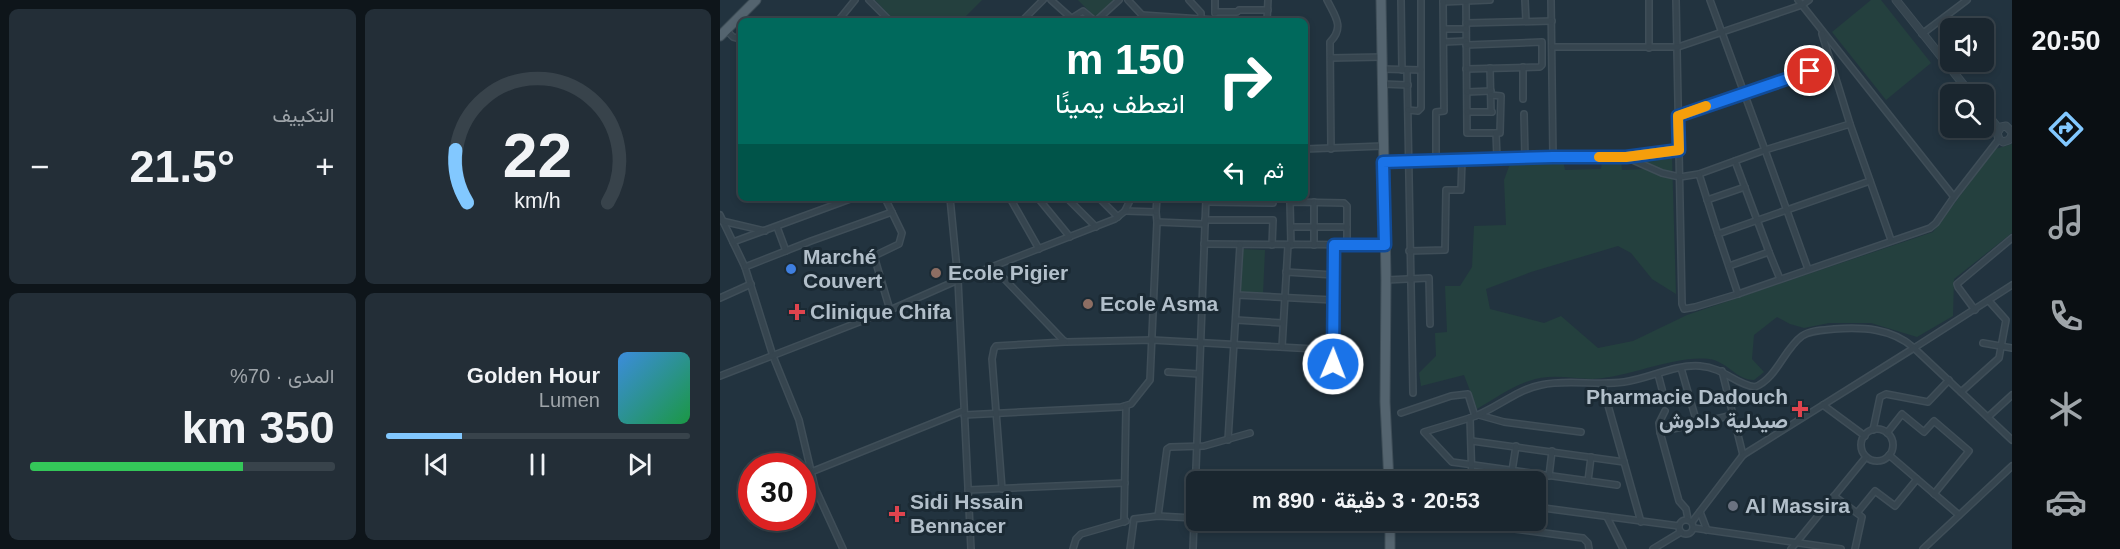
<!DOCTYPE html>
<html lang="ar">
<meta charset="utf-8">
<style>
body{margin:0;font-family:Helvetica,Vazirmatn,sans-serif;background:#232e37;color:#f1f3f6;direction:rtl;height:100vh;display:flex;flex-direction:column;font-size:22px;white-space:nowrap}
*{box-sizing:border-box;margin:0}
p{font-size:20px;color:#9fa5aa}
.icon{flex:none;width:33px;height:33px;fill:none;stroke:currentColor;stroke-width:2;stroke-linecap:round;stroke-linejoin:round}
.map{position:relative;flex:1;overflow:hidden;direction:ltr}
.details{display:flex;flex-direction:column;gap:9px;padding:9px;background:#0e151a;width:720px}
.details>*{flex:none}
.guide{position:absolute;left:18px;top:18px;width:570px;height:183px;border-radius:9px;box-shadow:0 3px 9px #0003,0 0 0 2px #38434b;direction:rtl;background:#00695c;color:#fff;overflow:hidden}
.buttons{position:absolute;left:1220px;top:18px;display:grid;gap:12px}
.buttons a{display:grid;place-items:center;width:54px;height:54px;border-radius:9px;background:#1a262f;box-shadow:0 3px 9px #0003,0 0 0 2px #38434b;font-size:30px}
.speed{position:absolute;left:18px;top:453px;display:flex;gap:12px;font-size:30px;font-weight:700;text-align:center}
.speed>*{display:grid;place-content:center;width:78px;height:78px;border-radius:50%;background:#1a262f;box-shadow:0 3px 9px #0003,0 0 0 2px #38434b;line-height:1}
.speed .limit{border:9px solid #d22;background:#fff;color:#111}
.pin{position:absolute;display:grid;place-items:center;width:51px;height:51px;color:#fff;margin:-26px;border:3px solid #fff;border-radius:50%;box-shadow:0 2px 6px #0007}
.me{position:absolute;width:66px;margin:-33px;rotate:1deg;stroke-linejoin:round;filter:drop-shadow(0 0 4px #0008)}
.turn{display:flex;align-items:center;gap:21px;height:126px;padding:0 24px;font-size:27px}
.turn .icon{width:78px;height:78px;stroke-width:2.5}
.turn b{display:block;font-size:42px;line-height:51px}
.then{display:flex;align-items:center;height:57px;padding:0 24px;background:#0003;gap:12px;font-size:22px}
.big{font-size:45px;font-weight:700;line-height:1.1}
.details .card{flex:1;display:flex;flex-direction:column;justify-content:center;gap:9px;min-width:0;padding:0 21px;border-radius:9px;background:#232e37}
.details .dial{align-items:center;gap:0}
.dial svg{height:156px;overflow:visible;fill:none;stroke:#38434b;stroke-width:7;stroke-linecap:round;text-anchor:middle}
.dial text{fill:#f1f3f6;stroke:none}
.song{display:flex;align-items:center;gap:18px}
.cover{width:72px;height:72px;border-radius:9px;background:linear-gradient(135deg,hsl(210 70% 55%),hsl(140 70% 35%))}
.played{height:6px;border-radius:3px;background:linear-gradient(90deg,#82c8ff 25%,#38434b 25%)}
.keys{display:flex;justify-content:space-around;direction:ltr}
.heat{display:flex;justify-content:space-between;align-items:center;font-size:33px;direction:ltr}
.charge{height:9px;border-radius:4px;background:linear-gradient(90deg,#34c759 70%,#38434b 0)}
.details .tiles{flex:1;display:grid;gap:9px;grid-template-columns:repeat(2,1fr)}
.trip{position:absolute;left:466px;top:471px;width:360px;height:60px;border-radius:9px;background:#1a262f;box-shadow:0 3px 9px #0003,0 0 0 2px #38434b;font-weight:700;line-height:60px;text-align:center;direction:rtl}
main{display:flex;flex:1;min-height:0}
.menu{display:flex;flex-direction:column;width:108px;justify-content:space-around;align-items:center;background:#0a0f13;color:#9fa5aa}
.menu .icon{width:42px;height:42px}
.menu .active{color:#82c8ff}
.menu b{font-size:27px;color:#f1f3f6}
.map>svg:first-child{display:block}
</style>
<main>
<nav class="menu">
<b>20:50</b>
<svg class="icon active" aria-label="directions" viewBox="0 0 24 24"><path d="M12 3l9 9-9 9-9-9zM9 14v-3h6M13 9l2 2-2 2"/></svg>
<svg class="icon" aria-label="music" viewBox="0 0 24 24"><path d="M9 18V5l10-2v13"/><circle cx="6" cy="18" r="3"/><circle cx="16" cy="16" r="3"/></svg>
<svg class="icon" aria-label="phone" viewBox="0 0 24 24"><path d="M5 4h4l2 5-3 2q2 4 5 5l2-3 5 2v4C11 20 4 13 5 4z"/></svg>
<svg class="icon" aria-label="climate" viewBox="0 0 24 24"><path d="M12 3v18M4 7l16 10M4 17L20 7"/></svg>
<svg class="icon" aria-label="car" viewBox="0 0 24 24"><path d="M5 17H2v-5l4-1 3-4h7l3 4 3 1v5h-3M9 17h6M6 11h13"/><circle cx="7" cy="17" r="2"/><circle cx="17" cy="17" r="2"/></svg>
</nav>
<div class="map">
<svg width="1292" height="549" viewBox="0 0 1292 549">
<rect width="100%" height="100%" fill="#22333f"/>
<!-- green -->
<g fill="#24403e">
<path d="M155 0H262L241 21H175Z"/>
<path d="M358 0H394L376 18Z"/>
<path d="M1151 0H1161L1211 63 1166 100 1112 32Z"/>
<path d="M1292 144V233L1234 279 1233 316 1197 337 1151 323H1109L1084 328 1070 324 1057 317 1034 335 1032 359 1044 372 1034 380C1016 380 1007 361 989 359 955 355 910 377 873 379 851 379 830 373 809 381 791 387 774 399 757 409L744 375 701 386 699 373 716 356 715 333 727 332 725 286H740L752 267 754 226 786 225 784 180 791 161 843 160 845 170 881 169 882 161H901L902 170 927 169V158L952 157 956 294 932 279 911 253 898 246 811 272 766 289 770 309 824 323 841 316 878 348 913 341 967 315 1213 232 1275 149Z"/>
<path d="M522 249 545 250 543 294 520 293Z"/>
</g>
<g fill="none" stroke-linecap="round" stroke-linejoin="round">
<!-- minor casing -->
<g stroke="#3f4e58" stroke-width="8">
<g id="minor">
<path d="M149 0 170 21"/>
<path d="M331 0 350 17 352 18 363 11 375 21"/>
<path d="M408 0 422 15"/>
<path d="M469 0 481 13V19"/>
<path d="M495 0V13"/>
<path d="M607 0C615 16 625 27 610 42L611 149"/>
<path d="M681 0 682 70"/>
<path d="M805 0 806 21"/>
<path d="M831 0 833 157"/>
<path d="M929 0V48"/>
<path d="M956 0 962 304 964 309 975 307 1018 294 1210 228 1216 223 1234 197"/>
<path d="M1078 0 1234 197 1279 139"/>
<path d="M746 1 747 133H776"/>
<path d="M723 2 770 0"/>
<path d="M495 12H517L519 10H548"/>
<path d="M422 15 495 20"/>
<path d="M118 21 135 0"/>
<path d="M302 21 323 0"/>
<path d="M376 21 399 0"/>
<path d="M547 21 548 0"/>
<path d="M746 23 832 21"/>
<path d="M724 29H746"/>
<path d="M6 30 13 37 21 39"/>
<path d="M1102 34 1130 124"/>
<path d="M1202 34 1247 0"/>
<path d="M724 42 746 41"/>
<path d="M746 45 822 42V65L820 67 746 69"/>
<path d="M832 47H958L1082 5 1089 0"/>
<path d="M611 58 662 57"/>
<path d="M803 67V99"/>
<path d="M770 68 771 112"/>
<path d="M662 69 701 70"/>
<path d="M687 70 693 393"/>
<path d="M662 84 688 85"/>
<path d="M747 92 771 91"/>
<path d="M771 95 781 96 780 133H776L777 158"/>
<path d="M688 110 698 111 701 108V0"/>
<path d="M747 112H772"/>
<path d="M804 114 805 157"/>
<path d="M958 116 1111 64"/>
<path d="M585 149 663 146"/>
<path d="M908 156 959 150"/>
<path d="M716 160V112L724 111 723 0"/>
<path d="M1015 161 1049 252"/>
<path d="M663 162 833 157H906L942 173 960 177 979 174 1045 150 990 0"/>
<path d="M979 174 998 234 1150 181"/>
<path d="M165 198 182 233 179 244 154 256 170 310"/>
<path d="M230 198 238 280 251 549"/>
<path d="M290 198 319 249"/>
<path d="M318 198 350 237"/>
<path d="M347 198 376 227"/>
<path d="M379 198 398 217"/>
<path d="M987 200 1025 187"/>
<path d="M486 202 553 203V198"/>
<path d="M405 211 436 212 437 222"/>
<path d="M436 212 437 198"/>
<path d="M0 215 25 267 53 356 79 420 95 488 123 549"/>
<path d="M485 220H553L552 245"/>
<path d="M2 221 45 231"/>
<path d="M57 227 66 251"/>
<path d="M571 227H627"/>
<path d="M998 234 1018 294"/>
<path d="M13 242 133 198"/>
<path d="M484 244 665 245"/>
<path d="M571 245 570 203 573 202 624 203 627 206V245"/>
<path d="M594 245V202"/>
<path d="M689 251 725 250 726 190H741L742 159"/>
<path d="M1009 266 1049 252 1060 279"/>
<path d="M25 267 91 241 172 212"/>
<path d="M273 267 343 340 346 342 432 340 613 350"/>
<path d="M1088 269 1045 150 1130 124 1171 240"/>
<path d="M566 272 614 275"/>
<path d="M666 280 709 278 710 324"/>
<path d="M517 295 613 300"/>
<path d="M0 298 31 284"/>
<path d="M1255 310 1238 287 1237 284 1292 238"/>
<path d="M516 320 563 323"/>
<path d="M1263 343 1292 348"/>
<path d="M562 347 568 245"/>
<path d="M961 368 977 423"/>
<path d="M1002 371 1023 455"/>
<path d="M448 372 479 374"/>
<path d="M938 374 943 393"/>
<path d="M0 376 170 310 238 280 395 219 405 211 411 198"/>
<path d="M612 377 614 245"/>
<path d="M882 384 921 522"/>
<path d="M1241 392 1279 358 1286 320 1269 301"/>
<path d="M1103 405 1145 436"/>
<path d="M945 411 939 423 940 432 959 501 966 509 968 519"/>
<path d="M681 413 731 396 748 394 755 416"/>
<path d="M244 415 401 407 411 404 430 380 437 222 485 224"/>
<path d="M759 415 784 422 861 432"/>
<path d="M1268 417 1292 395"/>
<path d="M750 418 704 432 732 462 897 485"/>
<circle cx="1157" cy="445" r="16"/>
<path d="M1153 430 1160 397 1166 394 1208 402 1229 380"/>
<path d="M940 432 1013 415"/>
<path d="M1167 433 1182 414 1204 432 1214 421 1249 451 1214 494"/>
<path d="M508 440 520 245"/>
<path d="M752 441 904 462"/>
<path d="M1169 455 1239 515"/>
<path d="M792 471 796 446"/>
<path d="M91 472 243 411"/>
<path d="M829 476 832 451"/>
<path d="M868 481 871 457"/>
<path d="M752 482 750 418C775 410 795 390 821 385 848 379 876 386 904 382 928 379 955 364 980 366 1005 368 1014 384 1035 387 1057 378 1064 349 1082 336 1091 330 1103 330 1114 329 1142 327 1172 328 1194 348L1292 285"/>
<path d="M282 489 272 359 274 349 276 346 345 342"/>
<path d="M248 490 405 483"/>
<path d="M1114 496 1137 513"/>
<path d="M816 507 959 526"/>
<path d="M980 512 987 530"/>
<path d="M438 516 447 449 450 447 484 446 530 433"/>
<path d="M887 517 903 549"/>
<circle cx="966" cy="527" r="7"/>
<path d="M725 520 863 538 868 543 869 549"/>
<path d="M404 522 406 406"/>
<path d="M972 522 1023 455 1194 348 1292 440"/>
<path d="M974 528 1121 549"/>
<path d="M353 549 356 539 361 534 406 521"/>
<path d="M410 549 414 519 438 516 473 518"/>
<path d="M473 549 486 198"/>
<path d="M933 549 961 532"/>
<path d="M1071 549 1146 457"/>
<path d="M1135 549 1142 517 1137 513 1155 491 1175 506 1197 479"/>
<path d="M1203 549 1292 466"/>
</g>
</g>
<!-- tertiary casing -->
<g stroke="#3f4e58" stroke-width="9">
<g id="tertiary">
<path d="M1176 0 1251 94"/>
<path d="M1263 109 1279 129"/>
<path d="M1292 132 1286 126 1281 127 1277 133 1279 139 1283 142 1289 140 1292 135"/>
</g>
</g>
<!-- primary casing -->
<g stroke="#3f4e58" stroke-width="11">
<g id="primary">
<path d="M661 0 666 280 665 402 669 482"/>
<path d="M0 36 36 0"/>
<path d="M670 520V549"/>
</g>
</g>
<!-- minor -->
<use href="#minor" stroke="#36454f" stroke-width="5"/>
<!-- tertiary -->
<use href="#tertiary" stroke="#36454f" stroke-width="7"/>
<!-- primary -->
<use href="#primary" stroke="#54646f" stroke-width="9"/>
</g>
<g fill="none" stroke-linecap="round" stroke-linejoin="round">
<!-- route casing -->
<g stroke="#114b97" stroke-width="15">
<path id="route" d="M613 364 614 245H665L663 162 833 157H906L959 150 958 116 1090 71"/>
</g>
<!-- route -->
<use href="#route" stroke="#1a73e8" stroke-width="10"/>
<!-- slow -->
<path stroke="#f59e0b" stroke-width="10" d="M879 157H906L959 150 958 116 986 106"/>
</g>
<!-- markers -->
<circle fill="#3f7fe0" stroke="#1b2a34" stroke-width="2" cx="71" cy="269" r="6"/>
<g fill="#8d6e63" stroke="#1b2a34" stroke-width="2">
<circle cx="216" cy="273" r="6"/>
<circle cx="368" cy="304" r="6"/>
</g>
<g fill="#e0444e" stroke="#1b2a34" stroke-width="2">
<path d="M74 303h6v6h6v6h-6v6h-6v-6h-6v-6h6z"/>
<path d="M1077 400h6v6h6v6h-6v6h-6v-6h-6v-6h6z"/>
<path d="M174 505h6v6h6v6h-6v6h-6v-6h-6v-6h6z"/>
</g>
<circle fill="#6b7280" stroke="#1b2a34" stroke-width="2" cx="1013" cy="506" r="6"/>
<g text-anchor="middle" stroke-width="6" stroke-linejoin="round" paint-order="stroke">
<!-- poi labels -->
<g font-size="21" font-weight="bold" fill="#b2bfca" stroke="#1b2a34" text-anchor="start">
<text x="83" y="264">Marché<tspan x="83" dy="24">Couvert</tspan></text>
<text x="228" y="280">Ecole Pigier</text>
<text x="380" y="311">Ecole Asma</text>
<text x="90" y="319">Clinique Chifa</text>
<text x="1068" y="404" text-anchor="end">Pharmacie Dadouch<tspan x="1068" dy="24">صيدلية دادوش</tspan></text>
<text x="190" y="509">Sidi Hssain<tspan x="190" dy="24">Bennacer</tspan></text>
<text x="1025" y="513">Al Massira</text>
</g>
</g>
</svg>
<div class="buttons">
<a><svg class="icon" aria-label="sound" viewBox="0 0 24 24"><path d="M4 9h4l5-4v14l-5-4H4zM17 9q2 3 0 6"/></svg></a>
<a><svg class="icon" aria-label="search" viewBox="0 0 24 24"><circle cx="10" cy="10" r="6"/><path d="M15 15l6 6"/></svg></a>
</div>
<div class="speed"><div class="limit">30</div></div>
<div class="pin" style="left:1090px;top:71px;background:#d93025"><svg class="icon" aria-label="arrive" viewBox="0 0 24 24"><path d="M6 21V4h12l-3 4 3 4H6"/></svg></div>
<svg class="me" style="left:613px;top:364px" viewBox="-20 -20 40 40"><circle r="17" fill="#1a73e8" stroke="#fff" stroke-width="3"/><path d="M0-11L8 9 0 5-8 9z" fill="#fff"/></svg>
<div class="trip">20:53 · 3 دقيقة · 890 m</div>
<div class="guide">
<div class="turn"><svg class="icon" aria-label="right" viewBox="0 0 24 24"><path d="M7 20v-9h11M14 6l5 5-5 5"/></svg><div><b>150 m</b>انعطف يمينًا</div></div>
<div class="then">ثم<svg class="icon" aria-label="left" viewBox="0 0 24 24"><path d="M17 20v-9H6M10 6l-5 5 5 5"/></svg></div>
</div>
</div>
<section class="details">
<div class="tiles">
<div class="card dial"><svg viewBox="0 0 100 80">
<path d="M14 69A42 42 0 1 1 86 69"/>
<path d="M14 69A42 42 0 0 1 8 42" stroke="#82c8ff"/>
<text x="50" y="56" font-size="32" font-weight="700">22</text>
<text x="50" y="72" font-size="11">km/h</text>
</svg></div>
<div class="card"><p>التكييف</p>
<div class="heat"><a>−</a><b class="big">21.5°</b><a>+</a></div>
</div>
<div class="card">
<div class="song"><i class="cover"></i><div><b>Golden Hour</b><p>Lumen</p></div></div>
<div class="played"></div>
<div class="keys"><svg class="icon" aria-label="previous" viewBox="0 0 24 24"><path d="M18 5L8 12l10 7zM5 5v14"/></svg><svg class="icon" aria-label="pause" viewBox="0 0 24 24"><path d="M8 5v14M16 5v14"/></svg><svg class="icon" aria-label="next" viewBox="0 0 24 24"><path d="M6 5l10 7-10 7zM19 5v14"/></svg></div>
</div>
<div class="card"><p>المدى · 70%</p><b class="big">350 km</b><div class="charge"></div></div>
</div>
</section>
</main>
